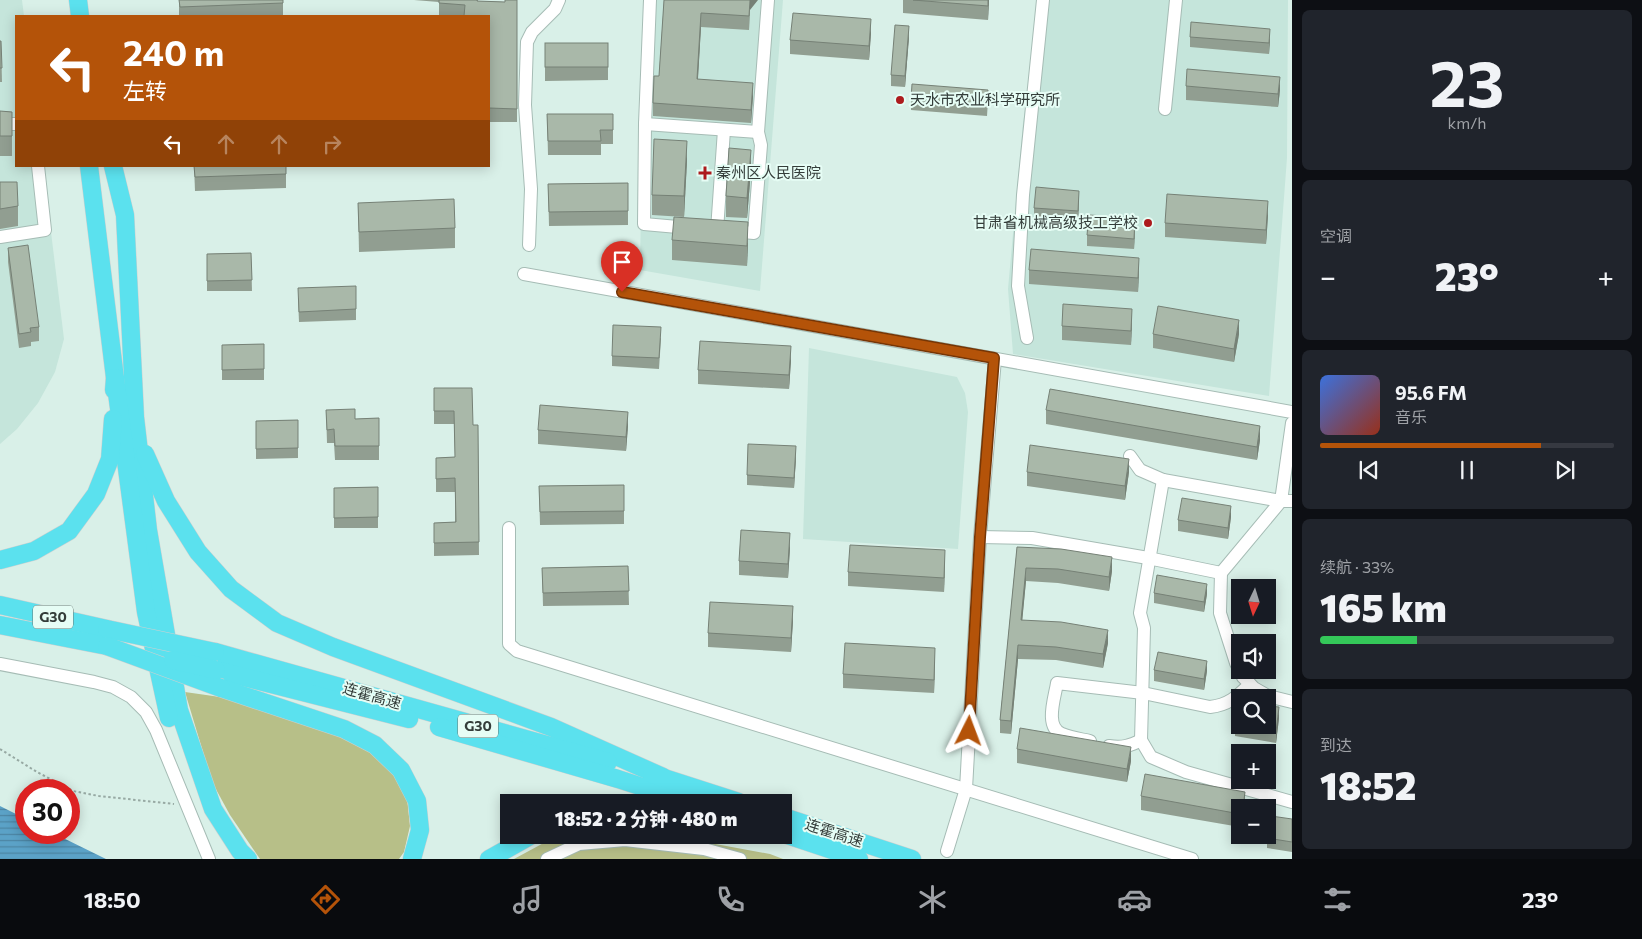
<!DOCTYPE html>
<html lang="zh">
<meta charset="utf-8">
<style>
body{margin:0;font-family:Commissioner,"Noto Sans SC",sans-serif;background:#20242c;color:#f1f3f6;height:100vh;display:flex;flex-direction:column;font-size:19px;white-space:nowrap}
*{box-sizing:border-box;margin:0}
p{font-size:16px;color:#9ea1a6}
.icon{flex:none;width:28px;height:28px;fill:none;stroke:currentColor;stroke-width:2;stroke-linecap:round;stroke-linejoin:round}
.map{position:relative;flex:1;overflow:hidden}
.drawer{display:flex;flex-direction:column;gap:10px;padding:10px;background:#0d0f14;width:350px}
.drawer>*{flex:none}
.top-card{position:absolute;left:15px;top:15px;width:475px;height:152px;border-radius:0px;box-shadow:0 2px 12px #0003;background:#b45309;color:#fff;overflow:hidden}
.needle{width:32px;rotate:184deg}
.buttons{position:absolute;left:1231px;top:579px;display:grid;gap:10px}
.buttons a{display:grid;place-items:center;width:45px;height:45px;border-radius:0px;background:#171b24;box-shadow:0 2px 12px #0003;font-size:25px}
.speed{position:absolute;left:15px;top:779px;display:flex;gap:10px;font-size:25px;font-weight:700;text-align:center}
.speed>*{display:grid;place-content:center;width:65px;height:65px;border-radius:50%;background:#171b24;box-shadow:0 2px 12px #0003;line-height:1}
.speed .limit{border:8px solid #d22;background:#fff;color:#111}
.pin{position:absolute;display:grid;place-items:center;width:42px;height:42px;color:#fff;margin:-51px -21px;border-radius:50% 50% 50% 0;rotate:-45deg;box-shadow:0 0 5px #0007}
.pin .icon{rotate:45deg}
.me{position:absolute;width:55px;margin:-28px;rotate:3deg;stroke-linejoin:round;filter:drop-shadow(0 0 4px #0008)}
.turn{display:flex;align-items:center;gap:18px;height:105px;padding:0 25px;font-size:22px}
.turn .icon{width:65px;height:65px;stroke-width:2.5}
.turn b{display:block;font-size:35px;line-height:42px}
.lanes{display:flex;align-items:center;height:48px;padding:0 25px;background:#0003;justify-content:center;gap:25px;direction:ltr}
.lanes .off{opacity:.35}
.big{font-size:38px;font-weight:800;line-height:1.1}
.drawer .tile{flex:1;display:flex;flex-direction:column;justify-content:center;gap:8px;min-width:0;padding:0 18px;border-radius:8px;background:#20242c}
.drawer .dial{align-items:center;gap:0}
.dial b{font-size:65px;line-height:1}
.song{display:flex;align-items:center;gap:15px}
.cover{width:60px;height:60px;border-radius:8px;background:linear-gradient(135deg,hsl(220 70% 55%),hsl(10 70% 35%))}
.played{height:5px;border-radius:2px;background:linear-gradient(90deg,#b45309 75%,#363941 75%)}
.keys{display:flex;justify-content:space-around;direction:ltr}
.heat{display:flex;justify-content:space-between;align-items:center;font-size:28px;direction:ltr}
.charge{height:8px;border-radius:4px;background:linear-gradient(90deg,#34c759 33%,#363941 0)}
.trip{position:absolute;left:500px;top:794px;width:292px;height:50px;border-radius:0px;background:#171b24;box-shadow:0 2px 12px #0003;font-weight:800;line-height:50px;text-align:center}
.tab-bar{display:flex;height:80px;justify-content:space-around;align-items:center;background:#090b0e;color:#9ea1a6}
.tab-bar .icon{width:35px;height:35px}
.tab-bar .selected{color:#b45309}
.tab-bar b{font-size:22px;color:#f1f3f6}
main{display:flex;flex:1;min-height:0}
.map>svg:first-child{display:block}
</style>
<main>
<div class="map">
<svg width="1292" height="859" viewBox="0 0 1292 859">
<defs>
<pattern id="water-rules" width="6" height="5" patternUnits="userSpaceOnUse" patternTransform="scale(1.25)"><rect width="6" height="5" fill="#5ba2c7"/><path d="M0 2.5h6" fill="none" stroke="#4c85a3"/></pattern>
</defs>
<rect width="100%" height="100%" fill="#d9f0e8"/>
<!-- built -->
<g fill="#c5e5db">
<path d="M0 0H22L24 16H16V166H43L64 339 55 372 38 403 17 429 0 444Z"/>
<path d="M644 0H783L760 291 640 270Z"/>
<path d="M1039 0H1288L1287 158 1269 396 1013 354 1008 289 1023 123 1038 18Z"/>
<path d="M809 348 957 377 965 393 968 412 958 549 803 539Z"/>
</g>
<!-- green -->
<g fill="#b7bf88">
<path d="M185 692 220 697 343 736 377 754 395 774 407 798 410 826 404 852 399 859H260L230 815 212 782Z"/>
<path d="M569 835H667L770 854 783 859H514L551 839Z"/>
</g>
<!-- water -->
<path fill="url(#water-rules)" d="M0 806 26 819V832L53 833 106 859H0Z"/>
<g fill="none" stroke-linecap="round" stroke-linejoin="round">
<!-- minor casing -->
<g stroke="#a6bcb5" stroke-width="14">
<g id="minor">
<path d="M650 0 645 124 644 224 689 228"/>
<path d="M1165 109 1176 0"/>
<path d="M0 124H16"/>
<path d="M645 124 758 132"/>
<path d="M717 230 724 130"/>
<path d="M731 231 754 233 761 145 758 132 768 0"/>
<path d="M0 237 45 230 38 166"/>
<path d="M529 245 531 189 525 105 527 42 532 32 555 9 559 0"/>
<path d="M524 274 1292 412"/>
<path d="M1027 338 1018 286 1023 195 1043 0"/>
<path d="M1292 423 1281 501 1221 573 1220 613 1236 663 1243 677 1254 688 1268 696 1292 702"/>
<path d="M1130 456 1140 470 1163 480 1281 501H1292"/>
<path d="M1163 480 1140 613 1144 628 1141 740 1151 757 1186 772 1292 802"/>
<path d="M509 528V644L517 651 1192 859"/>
<path d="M980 537 1032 538 1148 558 1221 573"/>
<path d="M0 664 94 682 113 687 131 697 146 712 156 730 209 859"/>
<path d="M1090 741C1081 739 1071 738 1062 734 1044 727 1055 697 1057 683L1143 693 1210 707C1228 705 1237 697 1250 684"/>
<path d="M1109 746C1122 748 1130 746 1141 740"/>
<path d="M947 851 966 789 980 537 995 359"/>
<path d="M547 859 579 844 625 840 704 849 740 859"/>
</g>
</g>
<!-- highway casing -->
<g stroke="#ced0d0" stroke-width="19">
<g id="highway">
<path d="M78 0 80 16"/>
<path d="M89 166 115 378 114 390"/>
<path d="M113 166 125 215 135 417 148 530 179 710 213 809 240 851 248 859"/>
<path d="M115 378 146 612 169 718"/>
<path d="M145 454 166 501 198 552 231 589 277 623 333 647 551 727 663 777"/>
<path d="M0 560 34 551 69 531 96 494 110 459 113 419"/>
<path d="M0 605 107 629"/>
<path d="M0 625 107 646"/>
<path d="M215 652 608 762"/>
<path d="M216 670 409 719"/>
<path d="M221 688 344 729 375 745 401 770 417 801 420 830 412 859"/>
<path d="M439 727 618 779 689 802"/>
<path d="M652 774 739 802"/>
<path d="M784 817 912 859"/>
<path d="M784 834 859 859"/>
<path d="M489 859 532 835"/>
</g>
</g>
<!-- path -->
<path stroke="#97a9a3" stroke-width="2" stroke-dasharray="2.5 2.5" stroke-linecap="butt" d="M0 749 37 772 73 791 99 796 174 804"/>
<!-- minor -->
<use href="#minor" stroke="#fff" stroke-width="12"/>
<!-- highway -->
<use href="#highway" stroke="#5be1ee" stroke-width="18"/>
<!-- highway-bridge casing -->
<g stroke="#ced0d0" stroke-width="19" stroke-linecap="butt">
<g id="highway-bridge">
<path d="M107 629 215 652"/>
<path d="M107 646 221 688"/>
<path d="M173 660 216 670"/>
</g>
</g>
<!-- highway-bridge -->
<use href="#highway-bridge" stroke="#5be1ee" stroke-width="18"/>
</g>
<!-- wall -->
<g fill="#919e91">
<rect x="179" y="0" width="104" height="16"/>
<path d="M414 0H478V1L505 2 517 0V122H489V16H439V2Z"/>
<path d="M664 0 750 10 749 30 701 27 698 79 753 96 751 123 653 116V103L659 76Z"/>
<path d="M903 0H989L988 20 903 13Z"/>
<path d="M871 33 869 60 790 54V40Z"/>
<path d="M909 37 905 87 891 86V75Z"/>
<path d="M1190 37 1270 39 1269 54 1190 47Z"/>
<path d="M0 41H1L2 82H0Z"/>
<path d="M545 43H608V80L545 81Z"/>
<path d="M1186 86 1280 90 1278 107 1186 100Z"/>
<path d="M911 99 988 101 987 116 911 110Z"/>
<path d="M0 111 12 112V156H0Z"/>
<path d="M547 114H613V144H601V155H548Z"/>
<path d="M687 161 684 217 652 215V195Z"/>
<path d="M194 166H286V188L195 191Z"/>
<path d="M751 170 747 218 726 217V196Z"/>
<path d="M0 182 18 206V226L0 229Z"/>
<path d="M628 183V225L549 226 548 184Z"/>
<path d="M1079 201 1078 221 1034 218V208Z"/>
<path d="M358 203 455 228V248L359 252Z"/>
<path d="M1268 215 1266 244 1165 237V223Z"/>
<path d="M1135 229 1134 249 1087 246V235Z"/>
<path d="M672 240 748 243 747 266 672 260Z"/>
<path d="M8 248 39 327V341L31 342V346L19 348 8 262Z"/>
<path d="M251 253 252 291H207V254Z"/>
<path d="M1029 270 1139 271 1138 292 1029 284Z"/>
<path d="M298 298 356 309V320L299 322Z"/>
<path d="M1132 323 1131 345 1062 340V326Z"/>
<path d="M1153 334H1239L1234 362 1153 348Z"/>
<path d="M661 338 659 369 612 366V356Z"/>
<path d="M264 344V380H222V345Z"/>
<path d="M791 360 789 389 698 384V370Z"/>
<path d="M434 388 473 425H478L479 555 434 556V523L455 522V492H436V458L455 457 454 424H434Z"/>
<path d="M326 410 355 419 379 418V460H335L334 443H327Z"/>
<path d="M1046 410 1260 440 1257 460 1046 424Z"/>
<path d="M298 420V458L256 459V421Z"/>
<path d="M628 426 626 451 538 444V430Z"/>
<path d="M796 457 794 488 747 485V475Z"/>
<path d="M1027 472H1129L1125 500 1027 486Z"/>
<path d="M624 485V524L540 525 539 486Z"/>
<path d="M378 487V528H334V488Z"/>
<path d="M1231 517 1228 539 1178 531V520Z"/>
<path d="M790 547 788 578 739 575V561Z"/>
<path d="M1017 547 1112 571 1109 591 1058 583 1026 581 1022 620 1108 643 1103 668 1056 660 1018 659 1011 734 1000 733V720Z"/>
<path d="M945 564 944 592 848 586V572Z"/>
<path d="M628 566 629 605 543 606 542 568Z"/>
<path d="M1154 593 1207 594 1204 612 1154 603Z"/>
<path d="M793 620 791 652 708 647V633Z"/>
<path d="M935 662 934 693 843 688V674Z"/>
<path d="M1154 670 1207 671 1204 690 1154 681Z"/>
<path d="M1279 718 1276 743 1235 736V726Z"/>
<path d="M1017 749 1131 761 1127 782 1017 763Z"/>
<path d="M1141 796 1240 808V827L1141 810Z"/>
<path d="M1292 819V852L1267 848V838Z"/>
</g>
<!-- shaded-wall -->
<g fill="#768176">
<path d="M750 0H758L750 10 749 30Z"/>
<path d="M988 0H989L988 20Z"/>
<path d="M701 13V27L697 93V79Z"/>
<path d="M871 19V33L869 60V46Z"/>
<path d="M909 26V37L905 87V76Z"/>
<path d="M1270 29V39L1269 54V43Z"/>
<path d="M1280 77V90L1278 107V94Z"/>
<path d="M753 83V96L751 123V110Z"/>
<path d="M687 141V161L684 217V196Z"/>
<path d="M751 150V170L747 218V198Z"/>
<path d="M1079 191V201L1078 221V211Z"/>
<path d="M1268 201V215L1266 244V230Z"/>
<path d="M1135 218V229L1134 249V239Z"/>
<path d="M748 222V243L747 266V246Z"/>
<path d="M1139 258V271L1138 292V278Z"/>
<path d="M1132 309V323L1131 345V331Z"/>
<path d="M1239 320V334L1234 362V349Z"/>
<path d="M791 346V360L789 389V375Z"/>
<path d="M628 412V426L626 451V437Z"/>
<path d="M1260 426V440L1257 460V447Z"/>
<path d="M796 446V457L794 488V478Z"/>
<path d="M1129 459V472L1125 500V486Z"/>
<path d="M1231 506V517L1228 539V528Z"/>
<path d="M790 533V547L788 578V564Z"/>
<path d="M945 550V564L944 592V578Z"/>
<path d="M1112 557V571L1109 591V577Z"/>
<path d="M1026 568V581L1021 634V620Z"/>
<path d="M1207 584V594L1204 612V602Z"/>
<path d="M793 606V620L791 652V638Z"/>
<path d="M1108 630V643L1103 668V654Z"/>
<path d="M1018 645V659L1011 734V721Z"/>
<path d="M935 648V662L934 693V680Z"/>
<path d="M1207 661V671L1204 690V679Z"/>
<path d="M1279 707V718L1276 743V732Z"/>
<path d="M1131 747V761L1127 782V769Z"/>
<path d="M1245 792V808H1243Z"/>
</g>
<!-- building -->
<g fill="#a9b8a9" stroke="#768176">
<path d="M179 0H283V3L180 7Z"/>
<path d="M439 0H477V1L505 2V0H517V109L489 108V16H464L465 5 439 3Z"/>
<path d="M664 0H750L749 16 701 13 697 79 753 83 751 110 653 103 654 76H659Z"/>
<path d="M913 0H988V6Z"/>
<path d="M793 13 871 19 869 46 790 40Z"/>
<path d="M1191 22 1270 29 1269 43 1190 37Z"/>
<path d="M895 25 909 26 905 76 891 75Z"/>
<path d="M0 41H1L2 68H0Z"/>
<rect x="545" y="43" width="63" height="24"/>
<path d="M1187 69 1280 77 1278 94 1186 86Z"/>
<path d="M912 84 988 90 987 105 911 99Z"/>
<path d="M0 111 12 112V136H0Z"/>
<path d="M547 114H613V130H600L601 141H548Z"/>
<path d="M654 139 687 141 684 196 652 195Z"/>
<path d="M729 148 751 150 747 198 726 196Z"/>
<path d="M194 166H286V174L195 177Z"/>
<path d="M0 182H17L18 206 0 209Z"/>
<path d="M628 183V211L549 212 548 184Z"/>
<path d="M1036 187 1079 191 1078 211 1034 208Z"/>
<path d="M1167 194 1268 201 1266 230 1165 223Z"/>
<path d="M454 199 455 228 359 232 358 203Z"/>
<path d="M1089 215 1135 218 1134 239 1087 235Z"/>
<path d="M674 217 748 222 747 246 672 240Z"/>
<path d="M28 245 39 327 30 328 31 332 19 334 8 248Z"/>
<path d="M1031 249 1139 258 1138 278 1029 270Z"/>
<path d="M251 253 252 280 207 281V254Z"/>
<path d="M356 286V309L299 312 298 288Z"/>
<path d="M1063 304 1132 309 1131 331 1062 326Z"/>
<path d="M1158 306 1239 320 1234 349 1153 334Z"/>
<path d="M613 325 661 327 659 358 612 356Z"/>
<path d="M700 341 791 346 789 375 698 370Z"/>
<path d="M264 344V369L222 370V345Z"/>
<path d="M434 388H472L473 425H478L479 542 434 543V523L456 522 455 478 436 479V458L455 457 454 411H434Z"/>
<path d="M1050 389 1260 426 1257 447 1046 410Z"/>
<path d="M540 405 628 412 626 437 538 430Z"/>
<path d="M355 409V419L379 418V446H335L334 429 327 430 326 410Z"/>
<path d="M298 420V448L256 449V421Z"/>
<path d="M748 444 796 446 794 478 747 475Z"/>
<path d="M1030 445 1129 459 1125 486 1027 472Z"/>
<path d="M624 485V511L540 512 539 486Z"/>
<path d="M378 487V517L334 518V488Z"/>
<path d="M1182 498 1231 506 1228 528 1178 520Z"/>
<path d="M741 530 790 533 788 564 739 561Z"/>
<path d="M850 545 945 550 944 578 848 572Z"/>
<path d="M1017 547 1061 549 1112 557 1109 577 1058 569 1026 568 1021 620 1061 622 1108 630 1103 654 1056 647 1018 645 1011 721 1000 720Z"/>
<path d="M628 566 629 591 543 593 542 568Z"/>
<path d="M1157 575 1207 584 1204 602 1154 593Z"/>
<path d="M710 602 793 606 791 638 708 633Z"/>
<path d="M845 643 935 648 934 680 843 674Z"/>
<path d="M1158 652 1207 661 1204 679 1154 670Z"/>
<path d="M1239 701H1240V725H1268V706L1279 707 1276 732 1235 726Z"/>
<path d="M1020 728 1131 747 1127 769 1017 749Z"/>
<path d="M1145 774 1245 792 1243 808H1240V814L1141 796Z"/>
<path d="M1271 816 1292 819V842L1267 838Z"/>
</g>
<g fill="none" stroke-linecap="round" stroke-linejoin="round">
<!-- route casing -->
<g stroke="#753606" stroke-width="12">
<path id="route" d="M622 292 994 358 980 537 969 731"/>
</g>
<!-- route -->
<use href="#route" stroke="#b45309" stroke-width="9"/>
</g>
<!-- markers -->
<g fill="#ad1b1d" stroke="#e6fdf5" stroke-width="2">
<circle cx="900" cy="100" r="5"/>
<path d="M702.5 165.5h5v5h5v5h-5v5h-5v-5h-5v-5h5z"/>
<circle cx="1148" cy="223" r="5"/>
</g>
<g text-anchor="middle" stroke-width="4" stroke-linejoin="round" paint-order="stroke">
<!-- shield labels -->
<g fill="#e6fdf5" stroke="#697772" stroke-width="1">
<rect x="33" y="605.5" width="40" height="23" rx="4"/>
<rect x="458" y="714.5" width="40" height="23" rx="4"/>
</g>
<g font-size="14" font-weight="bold" fill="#343d3a">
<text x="53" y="622">G30</text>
<text x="478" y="731">G30</text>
</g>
<!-- poi labels -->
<g font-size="15" fill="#343d3a" stroke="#e6fdf5" text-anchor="start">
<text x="910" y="105">天水市农业科学研究所</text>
<text x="716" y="178">秦州区人民医院</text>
<text x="1138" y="228" text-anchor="end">甘肃省机械高级技工学校</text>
</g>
<!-- street labels -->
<g font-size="15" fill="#343d3a" stroke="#e6fdf5">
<text transform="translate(372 696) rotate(16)" y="5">连霍高速</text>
<text transform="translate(834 833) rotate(18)" y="5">连霍高速</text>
</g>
</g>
</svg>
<div class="buttons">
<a><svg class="needle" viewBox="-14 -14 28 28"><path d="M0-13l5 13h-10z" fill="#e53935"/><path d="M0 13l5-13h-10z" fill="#9ea1a6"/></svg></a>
<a><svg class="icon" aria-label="sound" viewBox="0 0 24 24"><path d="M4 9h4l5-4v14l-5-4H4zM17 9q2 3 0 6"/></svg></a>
<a><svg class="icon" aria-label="search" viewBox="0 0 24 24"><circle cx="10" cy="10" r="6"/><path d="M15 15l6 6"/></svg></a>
<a>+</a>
<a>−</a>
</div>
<div class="speed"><div class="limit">30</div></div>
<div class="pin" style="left:622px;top:292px;background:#d93025"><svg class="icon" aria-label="arrive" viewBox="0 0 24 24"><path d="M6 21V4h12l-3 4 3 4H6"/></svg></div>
<svg class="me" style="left:969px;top:731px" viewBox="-20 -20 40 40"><path d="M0-17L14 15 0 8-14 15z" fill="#b45309" stroke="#fff" stroke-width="4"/></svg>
<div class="trip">18:52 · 2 分钟 · 480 m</div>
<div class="top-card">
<div class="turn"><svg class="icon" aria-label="left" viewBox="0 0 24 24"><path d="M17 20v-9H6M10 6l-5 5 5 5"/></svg><div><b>240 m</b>左转</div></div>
<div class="lanes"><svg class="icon" aria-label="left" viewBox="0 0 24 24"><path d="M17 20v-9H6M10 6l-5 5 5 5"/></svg><svg class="icon off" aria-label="ahead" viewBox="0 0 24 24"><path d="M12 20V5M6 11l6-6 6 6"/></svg><svg class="icon off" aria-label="ahead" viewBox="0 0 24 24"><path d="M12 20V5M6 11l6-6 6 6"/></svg><svg class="icon off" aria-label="right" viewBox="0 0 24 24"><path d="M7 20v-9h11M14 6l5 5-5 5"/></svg></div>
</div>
</div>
<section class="drawer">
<div class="tile dial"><b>23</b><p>km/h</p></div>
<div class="tile"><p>空调</p>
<div class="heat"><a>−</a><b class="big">23°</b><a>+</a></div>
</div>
<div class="tile">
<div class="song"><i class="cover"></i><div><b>95.6 FM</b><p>音乐</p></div></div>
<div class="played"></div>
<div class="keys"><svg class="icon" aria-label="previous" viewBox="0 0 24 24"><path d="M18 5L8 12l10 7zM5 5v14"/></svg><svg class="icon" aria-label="pause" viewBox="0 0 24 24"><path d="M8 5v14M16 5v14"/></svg><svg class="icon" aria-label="next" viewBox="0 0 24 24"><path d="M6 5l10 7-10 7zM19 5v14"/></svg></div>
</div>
<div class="tile"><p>续航 · 33%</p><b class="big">165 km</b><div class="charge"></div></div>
<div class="tile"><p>到达</p><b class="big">18:52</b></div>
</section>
</main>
<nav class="tab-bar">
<b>18:50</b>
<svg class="icon selected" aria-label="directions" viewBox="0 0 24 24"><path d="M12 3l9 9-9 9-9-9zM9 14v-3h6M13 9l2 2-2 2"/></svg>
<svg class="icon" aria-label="music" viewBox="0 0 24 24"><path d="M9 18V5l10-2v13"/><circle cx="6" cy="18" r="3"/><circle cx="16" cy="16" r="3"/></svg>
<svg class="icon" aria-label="phone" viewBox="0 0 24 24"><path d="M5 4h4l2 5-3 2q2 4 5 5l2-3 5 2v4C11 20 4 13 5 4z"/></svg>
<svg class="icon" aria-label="climate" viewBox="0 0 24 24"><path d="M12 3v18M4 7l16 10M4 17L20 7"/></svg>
<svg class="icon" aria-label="car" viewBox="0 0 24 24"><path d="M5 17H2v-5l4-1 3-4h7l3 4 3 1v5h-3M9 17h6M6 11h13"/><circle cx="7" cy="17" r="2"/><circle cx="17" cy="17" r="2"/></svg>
<svg class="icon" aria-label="filters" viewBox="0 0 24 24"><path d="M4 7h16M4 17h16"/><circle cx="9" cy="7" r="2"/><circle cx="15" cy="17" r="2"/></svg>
<b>23°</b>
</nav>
